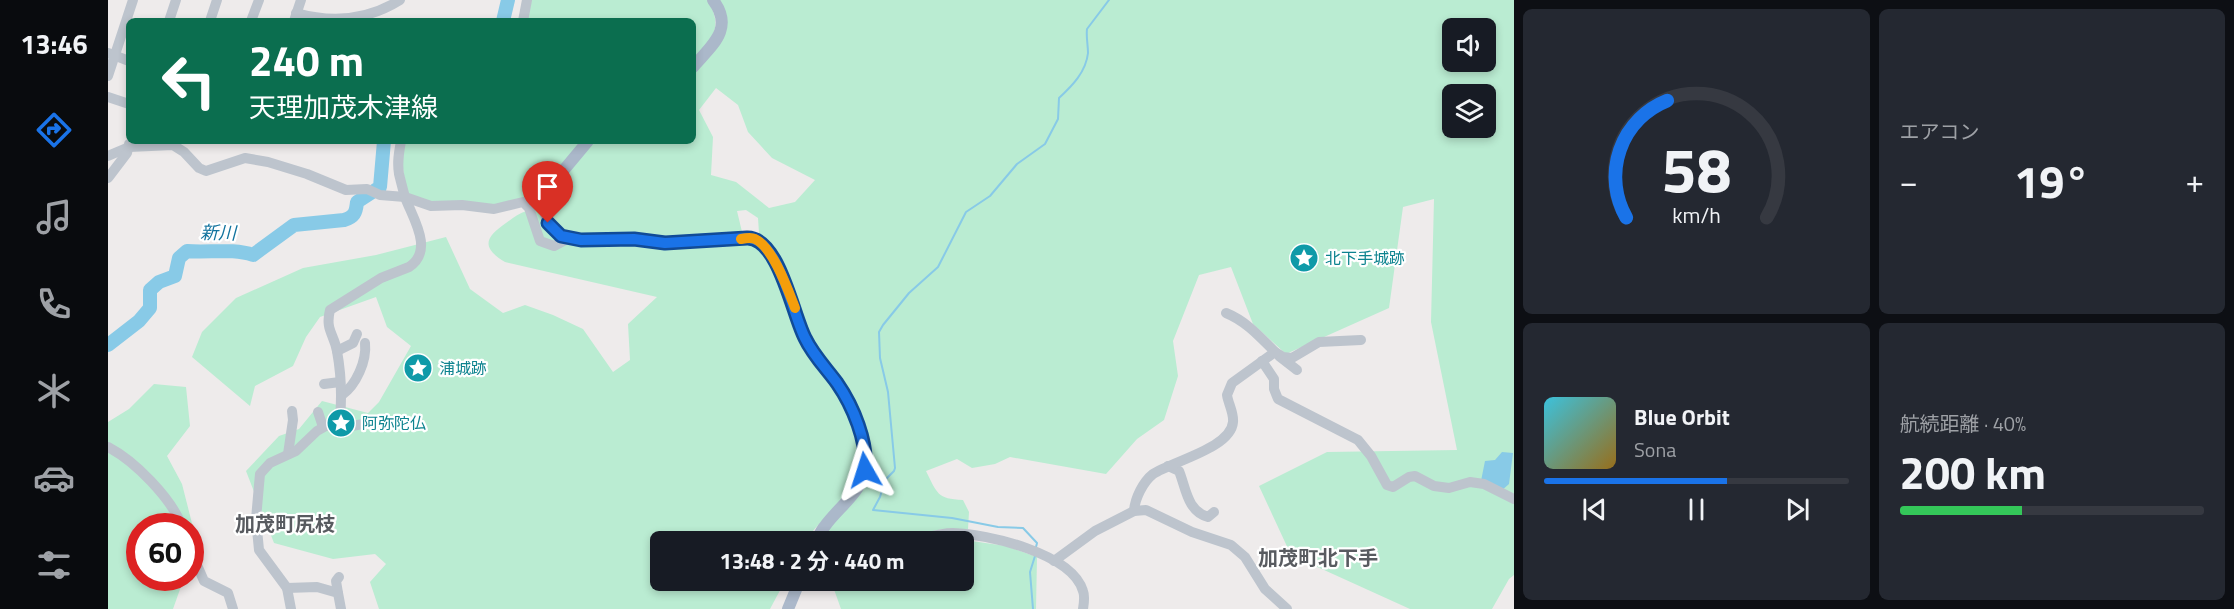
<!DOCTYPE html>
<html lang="ja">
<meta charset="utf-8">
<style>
body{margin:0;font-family:"Titillium Web","Noto Sans JP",sans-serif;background:#242831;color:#f1f3f6;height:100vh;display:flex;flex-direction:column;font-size:22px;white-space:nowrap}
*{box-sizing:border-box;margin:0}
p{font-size:20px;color:#9ea1a6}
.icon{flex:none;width:33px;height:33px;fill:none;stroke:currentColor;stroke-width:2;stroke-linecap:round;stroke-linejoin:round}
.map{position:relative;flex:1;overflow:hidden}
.panel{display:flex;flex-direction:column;gap:9px;padding:9px;background:#0d0f14;width:720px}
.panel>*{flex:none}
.banner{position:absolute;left:18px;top:18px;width:570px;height:126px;border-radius:9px;box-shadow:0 3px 9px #0003;background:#0b6e4f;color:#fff;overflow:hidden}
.fabs{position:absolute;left:1334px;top:18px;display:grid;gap:12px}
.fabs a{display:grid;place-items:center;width:54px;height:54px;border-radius:9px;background:#171b24;box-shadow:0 3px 9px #0003;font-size:30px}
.speed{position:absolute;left:18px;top:513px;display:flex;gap:12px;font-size:30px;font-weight:700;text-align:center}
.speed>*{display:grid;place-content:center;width:78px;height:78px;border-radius:50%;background:#171b24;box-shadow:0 3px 9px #0003;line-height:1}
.speed .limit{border:9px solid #d22;background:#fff;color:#111}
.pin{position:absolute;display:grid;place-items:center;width:51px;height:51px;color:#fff;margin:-62px -26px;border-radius:50% 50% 50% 0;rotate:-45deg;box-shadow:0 0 6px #0007}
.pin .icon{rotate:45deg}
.me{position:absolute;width:66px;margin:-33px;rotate:354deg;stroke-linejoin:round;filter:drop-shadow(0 0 4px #0008)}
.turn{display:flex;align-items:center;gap:21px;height:126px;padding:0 24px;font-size:27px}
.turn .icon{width:78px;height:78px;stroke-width:2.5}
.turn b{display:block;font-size:42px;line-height:51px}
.big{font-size:45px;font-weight:700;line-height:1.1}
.panel .widget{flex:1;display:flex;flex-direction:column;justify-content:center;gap:9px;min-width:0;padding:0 21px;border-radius:9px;background:#242831}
.panel .dial{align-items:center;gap:0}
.dial svg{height:156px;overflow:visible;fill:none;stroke:#363941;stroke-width:7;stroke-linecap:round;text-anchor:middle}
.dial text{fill:#f1f3f6;stroke:none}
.song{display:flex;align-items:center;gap:18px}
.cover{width:72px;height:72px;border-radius:9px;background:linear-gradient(135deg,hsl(190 70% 55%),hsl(40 70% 35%))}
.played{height:6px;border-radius:3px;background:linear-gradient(90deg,#1a73e8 60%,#363941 60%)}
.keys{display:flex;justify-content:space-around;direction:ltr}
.heat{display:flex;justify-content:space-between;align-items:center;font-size:33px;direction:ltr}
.charge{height:9px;border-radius:4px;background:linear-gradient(90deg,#34c759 40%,#363941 0)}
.panel .tiles{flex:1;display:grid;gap:9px;grid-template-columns:repeat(2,1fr)}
.trip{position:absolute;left:542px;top:531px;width:324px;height:60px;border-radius:9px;background:#171b24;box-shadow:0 3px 9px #0003;font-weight:700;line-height:60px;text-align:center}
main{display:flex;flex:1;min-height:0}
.tabs{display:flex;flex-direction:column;width:108px;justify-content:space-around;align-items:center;background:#090b0e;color:#9ea1a6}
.tabs .icon{width:42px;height:42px}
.tabs .active{color:#1a73e8}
.tabs b{font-size:27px;color:#f1f3f6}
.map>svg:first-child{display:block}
</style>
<main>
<nav class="tabs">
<b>13:46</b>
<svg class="icon active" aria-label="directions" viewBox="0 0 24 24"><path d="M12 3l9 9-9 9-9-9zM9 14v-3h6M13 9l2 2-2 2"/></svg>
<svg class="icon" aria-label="music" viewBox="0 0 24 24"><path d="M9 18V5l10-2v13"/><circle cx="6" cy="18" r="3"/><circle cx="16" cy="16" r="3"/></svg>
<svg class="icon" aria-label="phone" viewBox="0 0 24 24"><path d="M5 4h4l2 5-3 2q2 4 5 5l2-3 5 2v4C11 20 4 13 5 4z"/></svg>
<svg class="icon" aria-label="climate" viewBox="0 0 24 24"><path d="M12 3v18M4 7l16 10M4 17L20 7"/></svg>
<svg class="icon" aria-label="car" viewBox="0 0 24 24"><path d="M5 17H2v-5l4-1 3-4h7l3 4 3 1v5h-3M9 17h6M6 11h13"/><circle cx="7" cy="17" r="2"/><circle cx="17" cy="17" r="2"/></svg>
<svg class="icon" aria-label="filters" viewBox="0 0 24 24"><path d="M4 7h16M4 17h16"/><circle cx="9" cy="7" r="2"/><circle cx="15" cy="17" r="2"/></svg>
</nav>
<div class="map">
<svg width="1406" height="609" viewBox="0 0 1406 609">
<rect width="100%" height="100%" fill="#eeebeb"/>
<!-- green -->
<g fill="#baecd2" fill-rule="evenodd">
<path d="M422 0H600C616 30 604 37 585 61V21H417Z"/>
<path d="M610 0H1406V575L1401 579 1384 609H1302L1183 555 1151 486 1219 452 1349 450 1323 322 1326 199 1295 207 1281 308 1178 354 1145 324 1123 267 1091 275 1065 341 1070 376 1056 420 1029 439 998 474 902 457 887 464 864 468 849 459 818 471C829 493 829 499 855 500L861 512 860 529H835L772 542 713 541 720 528 757 487 762 452 703 345 651 233 650 218 638 210 629 211 635 236 557 241 453 232C430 209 450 186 465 166 472 158 478 148 487 141H585V73L611 45ZM1344 28H1377V62H1344ZM608 88 630 105 640 132 664 158 707 180 687 202 661 208 628 182 603 175 605 137 591 110ZM1344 94H1377V128H1344Z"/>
<path d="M291 141H475L436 192C430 208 434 231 451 240L643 241 656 250C678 291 761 429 752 470 746 500 712 516 698 541L552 542V580L677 581 662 609H271L262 582 278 564 267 554 225 559 166 543 138 471 171 436 191 429 214 401 260 413 271 402 303 346 279 327 268 297 212 317 198 337 185 366 147 386 142 406 84 357 94 332 128 298 195 268 268 255 338 237 362 289 395 313 417 305 445 315 475 329 505 372 522 360 520 324 549 297 397 262C372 247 378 237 398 223 405 218 411 213 419 211L422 206 323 204 299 196Z"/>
<path d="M46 384 78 387 82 426 59 456 74 484 89 543 83 560 82 526H32V578H76L65 609H0V422L21 409Z"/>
<path d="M843 538 898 546 929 557 928 609H733L723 581 855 580V542L826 541Z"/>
</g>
<!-- water -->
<path fill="#88cae7" d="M1394 452 1405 453 1401 484 1393 491 1373 481 1377 461 1387 460Z"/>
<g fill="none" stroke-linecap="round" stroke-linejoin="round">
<!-- stream -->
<g stroke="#88cae7" stroke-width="2">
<path d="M928 547 929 543 915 528 890 527 844 518 765 510 772 497 777 480 786 471 787 468 780 392 772 358 771 332 775 325 801 293 830 267 858 212 882 196 909 164 937 144 950 119 951 98C964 86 978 72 980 53 980 45 978 37 979 29L1001 0"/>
<path d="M925 609 922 572 927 556"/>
</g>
<!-- river -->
<g stroke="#88cae7" stroke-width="14">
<path d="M395 21 400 0"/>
<path d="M0 345 31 321 42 308V290L51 282 67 276 71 258 79 251C100 253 125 248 145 255L186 225 236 220C246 217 248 213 249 202L272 187 276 141"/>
</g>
<!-- minor -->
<g stroke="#bdc4cd" stroke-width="10">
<path d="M188 13C224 23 260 20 292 0"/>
<path d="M61 21 68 0"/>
<path d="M102 21 109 0"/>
<path d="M143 21 151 0"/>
<path d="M186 21 193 0"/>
<path d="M415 21 419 0"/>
<path d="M0 53 21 61"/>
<path d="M0 76 25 0"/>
<path d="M0 97 21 104"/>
<path d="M0 156 21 147 65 145 76 152 91 168 98 171 137 158 160 162 199 174 238 190 259 189 272 195 297 197 323 206 354 205 386 209 415 202 421 208 432 241 446 246 459 239"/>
<path d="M0 178 19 153 21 144"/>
<path d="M229 351 245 343 249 334"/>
<path d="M1167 352 1175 357 1184 358 1211 342 1253 340"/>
<path d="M1171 356 1189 370"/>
<path d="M1154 361 1166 379V389L1170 399 1250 440 1263 456 1279 485 1285 487 1301 477 1307 476 1326 486 1341 488 1362 482 1376 484 1406 499"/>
<path d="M216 384 232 382"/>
<path d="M234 395C248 385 259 361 257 343"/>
<path d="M210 412 215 427"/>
<path d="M219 425 236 427 256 424"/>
<path d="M0 447C27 461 63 498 74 526"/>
<path d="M180 454 185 420 184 411"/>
<path d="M1060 466 1071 471C1078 488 1079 511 1100 517L1106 512"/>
<path d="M1026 511C1027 498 1035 482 1045 474 1065 461 1123 448 1125 422 1126 413 1120 403 1119 395L1124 383 1167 352C1152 337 1138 321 1118 313"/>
<path d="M799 542C814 539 830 533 845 533 879 534 964 553 975 591 977 596 976 603 975 609"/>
<path d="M82 549 96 581 120 593 125 609"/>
<path d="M946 561 987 531 1026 511 1038 510 1084 532 1123 545 1137 557 1157 589 1179 609"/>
<path d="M179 588 209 587 230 593 233 609"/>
<path d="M230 593 228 581 231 577"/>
<path d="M183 609 179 588 151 550 148 519 152 474 162 463 188 451 209 431 232 418C234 396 233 373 229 351 226 334 217 330 222 310L273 278 301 267C327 250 304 217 297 197 295 190 293 182 291 174 289 162 291 152 293 141"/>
</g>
<!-- major -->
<g stroke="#abb8ca" stroke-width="12">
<path d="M585 67C603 46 627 29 605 0"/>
<path d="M480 141 455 171 440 194 438 213 440 223 453 236 473 240 526 239 557 243 644 238C675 250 684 310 696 337 704 355 719 369 730 385 743 403 759 440 758 462 757 491 732 505 717 526 713 530 711 536 708 542"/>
<path d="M680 609 692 580"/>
</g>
</g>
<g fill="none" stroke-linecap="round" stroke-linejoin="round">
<!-- route casing -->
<g stroke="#114b97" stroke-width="15">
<path id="route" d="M440 223 453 236 473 240 526 239 557 243 639 238C671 237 685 316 697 338 705 355 718 368 729 383 745 406 760 442 757 470"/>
</g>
<!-- route -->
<use href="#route" stroke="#1a73e8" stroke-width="10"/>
<!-- slow -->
<path stroke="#f59e0b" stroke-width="10" d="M633 239C638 238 643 237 647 239 665 247 680 290 687 308"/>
</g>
<!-- icons -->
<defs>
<g id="sight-disc" transform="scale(1.5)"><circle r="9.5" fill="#0f9aa8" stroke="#fff"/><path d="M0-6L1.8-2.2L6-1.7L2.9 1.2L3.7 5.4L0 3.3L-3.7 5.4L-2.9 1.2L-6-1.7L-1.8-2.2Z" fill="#fff"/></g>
</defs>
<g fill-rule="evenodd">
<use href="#sight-disc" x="1196" y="258"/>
<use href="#sight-disc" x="310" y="368"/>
<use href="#sight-disc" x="233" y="423"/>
</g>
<g text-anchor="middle" stroke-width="4.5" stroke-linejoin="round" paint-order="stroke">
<!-- culture labels -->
<g font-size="16" fill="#0d838f" stroke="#fff" text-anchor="start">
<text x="1217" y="264">北下手城跡</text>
<text x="331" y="374">浦城跡</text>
<text x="254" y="429">阿弥陀仏</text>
</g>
<!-- water labels -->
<g font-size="18" font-style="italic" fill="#12739e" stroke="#fff">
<text transform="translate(110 233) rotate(1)" y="6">新川</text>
</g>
<!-- quarter labels -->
<g font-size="20" font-weight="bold" fill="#585b60" stroke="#fff">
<text x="177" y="531">加茂町尻枝</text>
<text x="1210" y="565">加茂町北下手</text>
</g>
</g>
</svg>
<div class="fabs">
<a><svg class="icon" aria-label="sound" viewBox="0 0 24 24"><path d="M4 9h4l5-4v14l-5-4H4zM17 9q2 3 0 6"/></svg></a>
<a><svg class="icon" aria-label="layers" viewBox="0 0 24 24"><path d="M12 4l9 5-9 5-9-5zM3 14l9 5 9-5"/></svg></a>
</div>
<div class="speed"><div class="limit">60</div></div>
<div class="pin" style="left:440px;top:223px;background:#d93025"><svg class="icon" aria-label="arrive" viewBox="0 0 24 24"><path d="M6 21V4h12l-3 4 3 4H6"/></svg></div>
<svg class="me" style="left:757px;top:470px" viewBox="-20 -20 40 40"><path d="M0-17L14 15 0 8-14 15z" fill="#1a73e8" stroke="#fff" stroke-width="4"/></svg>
<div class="trip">13:48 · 2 分 · 440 m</div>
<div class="banner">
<div class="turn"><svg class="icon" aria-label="left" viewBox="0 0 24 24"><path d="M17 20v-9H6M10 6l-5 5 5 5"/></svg><div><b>240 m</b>天理加茂木津線</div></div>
</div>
</div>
<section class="panel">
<div class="tiles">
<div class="widget dial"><svg viewBox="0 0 100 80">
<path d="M14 69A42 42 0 1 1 86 69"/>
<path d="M14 69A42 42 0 0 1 35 9" stroke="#1a73e8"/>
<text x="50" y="56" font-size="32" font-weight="700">58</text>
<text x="50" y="72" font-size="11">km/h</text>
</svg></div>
<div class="widget"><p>エアコン</p>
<div class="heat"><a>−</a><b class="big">19°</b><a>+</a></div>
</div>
<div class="widget">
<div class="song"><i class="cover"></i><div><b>Blue Orbit</b><p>Sona</p></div></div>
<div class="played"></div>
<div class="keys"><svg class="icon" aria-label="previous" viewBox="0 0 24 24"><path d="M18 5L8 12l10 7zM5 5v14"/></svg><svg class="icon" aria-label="pause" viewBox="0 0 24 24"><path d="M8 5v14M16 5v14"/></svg><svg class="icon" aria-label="next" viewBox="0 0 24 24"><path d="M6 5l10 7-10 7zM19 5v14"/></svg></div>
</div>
<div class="widget"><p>航続距離 · 40%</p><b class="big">200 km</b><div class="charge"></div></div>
</div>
</section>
</main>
